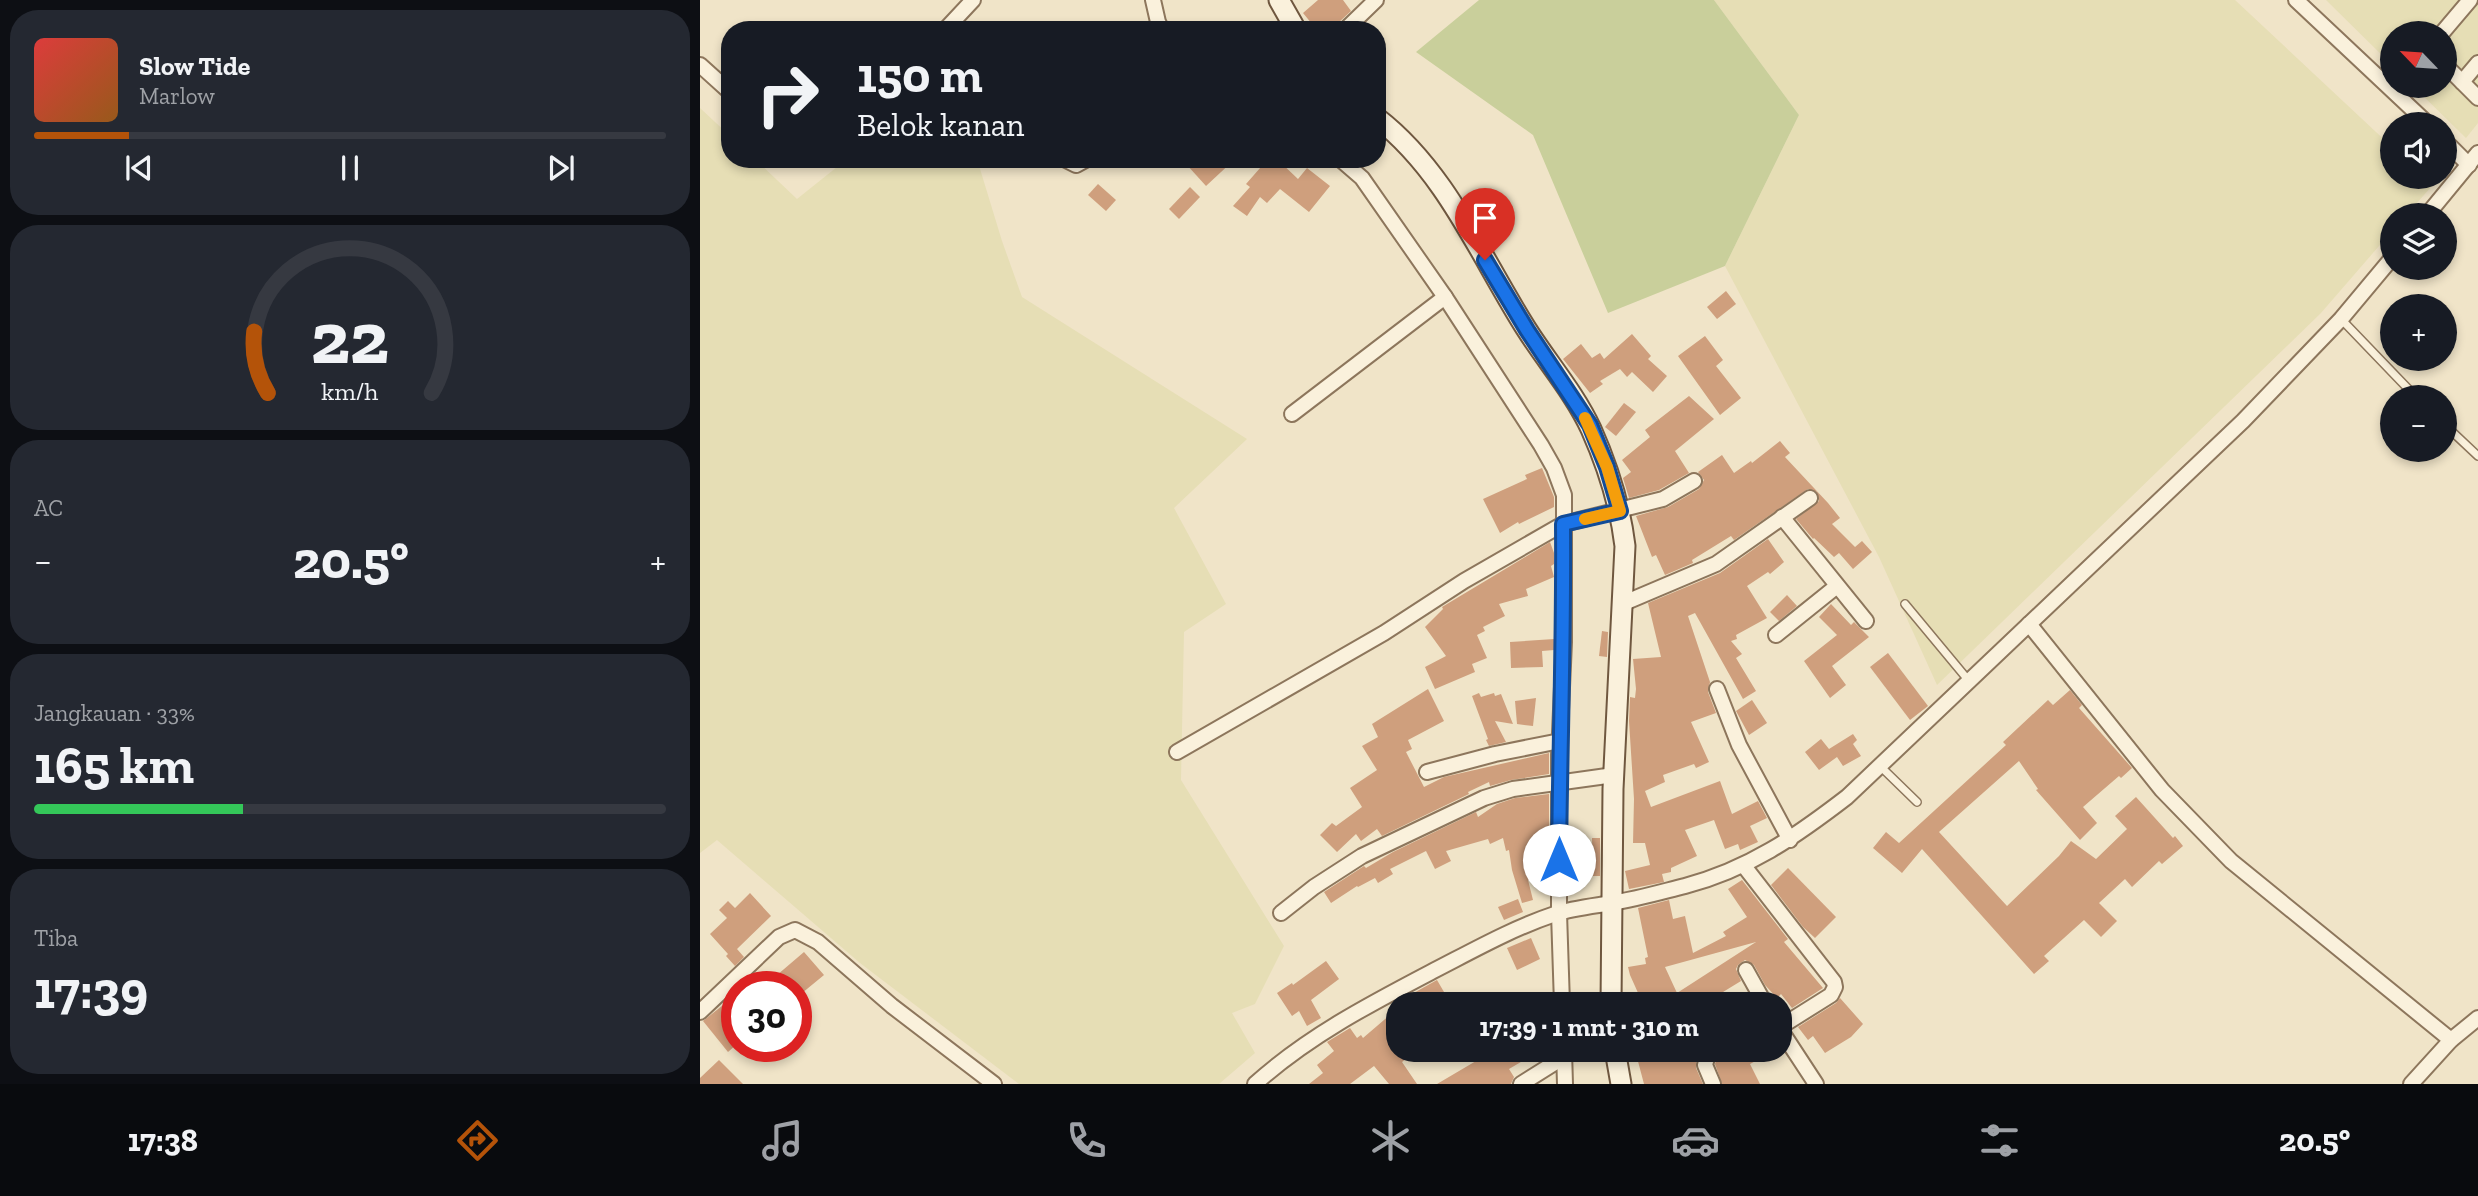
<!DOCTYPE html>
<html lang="id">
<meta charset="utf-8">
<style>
body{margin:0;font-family:"Zilla Slab",serif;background:#242831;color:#f1f3f6;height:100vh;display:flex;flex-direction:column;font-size:26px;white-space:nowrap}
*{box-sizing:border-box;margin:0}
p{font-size:23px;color:#9ea1a6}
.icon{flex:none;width:38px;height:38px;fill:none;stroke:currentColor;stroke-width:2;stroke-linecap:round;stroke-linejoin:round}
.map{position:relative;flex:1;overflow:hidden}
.panel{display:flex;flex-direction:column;gap:10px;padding:10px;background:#0d0f14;width:700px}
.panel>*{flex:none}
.top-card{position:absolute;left:21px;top:21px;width:665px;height:147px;border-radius:28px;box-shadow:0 4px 10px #0003;background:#171b24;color:#f1f3f6;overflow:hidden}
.needle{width:46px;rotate:295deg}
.buttons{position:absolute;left:1680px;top:21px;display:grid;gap:14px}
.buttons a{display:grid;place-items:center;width:77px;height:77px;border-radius:50%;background:#171b24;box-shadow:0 4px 10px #0003;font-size:35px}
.speed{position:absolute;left:21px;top:971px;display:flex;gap:14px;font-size:35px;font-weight:700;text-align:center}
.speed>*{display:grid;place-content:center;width:91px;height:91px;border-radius:50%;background:#171b24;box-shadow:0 4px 10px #0003;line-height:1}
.speed .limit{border:10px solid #d22;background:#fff;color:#111}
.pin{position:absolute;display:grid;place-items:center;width:60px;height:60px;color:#fff;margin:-72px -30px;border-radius:50% 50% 50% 0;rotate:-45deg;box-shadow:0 0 7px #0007}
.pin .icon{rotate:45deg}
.me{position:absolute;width:77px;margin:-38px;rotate:0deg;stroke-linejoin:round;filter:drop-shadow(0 0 5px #0008)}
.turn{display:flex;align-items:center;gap:24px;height:147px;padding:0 21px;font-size:32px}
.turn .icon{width:91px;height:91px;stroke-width:2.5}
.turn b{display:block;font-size:49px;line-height:60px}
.big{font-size:52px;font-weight:700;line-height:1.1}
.panel .tile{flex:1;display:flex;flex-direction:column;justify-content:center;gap:10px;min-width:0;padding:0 24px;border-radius:28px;background:#242831}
.panel .dial{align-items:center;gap:0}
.dial svg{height:182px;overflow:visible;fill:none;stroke:#363941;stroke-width:7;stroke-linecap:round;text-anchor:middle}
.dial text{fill:#f1f3f6;stroke:none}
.song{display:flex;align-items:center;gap:21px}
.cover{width:84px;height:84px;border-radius:10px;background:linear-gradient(135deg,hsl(0 70% 55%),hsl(30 70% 35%))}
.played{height:7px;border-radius:4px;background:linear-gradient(90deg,#b45309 15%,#363941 15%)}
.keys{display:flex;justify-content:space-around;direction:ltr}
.heat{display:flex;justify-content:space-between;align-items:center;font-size:38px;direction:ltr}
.charge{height:10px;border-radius:5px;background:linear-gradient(90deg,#34c759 33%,#363941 0)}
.trip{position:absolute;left:686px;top:992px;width:406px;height:70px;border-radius:28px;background:#171b24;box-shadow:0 4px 10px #0003;font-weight:700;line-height:70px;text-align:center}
.menu{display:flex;height:112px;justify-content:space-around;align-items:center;background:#090b0e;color:#9ea1a6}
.menu .icon{width:49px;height:49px}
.menu .selected{color:#b45309}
.menu b{font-size:32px;color:#f1f3f6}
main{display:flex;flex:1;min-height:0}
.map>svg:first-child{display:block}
</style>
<main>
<section class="panel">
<div class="tile">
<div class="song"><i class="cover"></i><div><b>Slow Tide</b><p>Marlow</p></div></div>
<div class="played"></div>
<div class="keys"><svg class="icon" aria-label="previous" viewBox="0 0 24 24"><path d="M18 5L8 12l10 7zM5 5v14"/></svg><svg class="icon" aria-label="pause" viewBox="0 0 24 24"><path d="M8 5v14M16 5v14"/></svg><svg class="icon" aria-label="next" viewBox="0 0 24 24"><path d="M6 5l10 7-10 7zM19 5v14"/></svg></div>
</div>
<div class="tile dial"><svg viewBox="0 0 100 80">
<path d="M14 69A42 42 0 1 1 86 69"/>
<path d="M14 69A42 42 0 0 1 8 42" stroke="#b45309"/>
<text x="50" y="56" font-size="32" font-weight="700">22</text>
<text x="50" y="72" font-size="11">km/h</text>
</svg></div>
<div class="tile"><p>AC</p>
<div class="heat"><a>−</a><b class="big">20.5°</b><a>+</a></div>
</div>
<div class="tile"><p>Jangkauan · 33%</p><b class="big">165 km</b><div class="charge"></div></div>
<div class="tile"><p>Tiba</p><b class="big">17:39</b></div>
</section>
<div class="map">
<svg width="1778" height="1084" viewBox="0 0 1778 1084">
<rect width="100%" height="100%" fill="#f0e4c8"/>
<!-- farmland -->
<g fill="#e6deb5">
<path d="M1014 0H1535L1692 147V177H1724L1733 185 1706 215H1692V231L1621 313 1237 685 1179 557 1025 266 1099 115Z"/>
<path d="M1626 0H1778V123L1766 138 1713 86H1745V33H1692V65Z"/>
<path d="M0 108 30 136V159H55L97 199 147 159H277L302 241 322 297 547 439 474 508 526 604 484 632 481 780 584 946 555 1004 532 1013 555 1053 519 1084H319L160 963 17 840 0 853Z"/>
</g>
<!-- green -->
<path fill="#c9cf9b" d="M779 0H1014L1099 115 1025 266 908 313 833 135 716 52Z"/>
<!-- building -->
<g fill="#cf9f7d" fill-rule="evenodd">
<path d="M618 0H643L651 11 638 23 636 30H617L603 13Z"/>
<path d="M493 159H535L506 186 487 165Z"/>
<path d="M568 159H577L598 179 607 168 630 186 609 212 580 189 567 203 560 197 547 216 533 206 550 187 546 184Z"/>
<path d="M398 184 416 200 406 211 388 195Z"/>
<path d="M490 187 500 197 479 219 469 209Z"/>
<path d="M1026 291 1036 304 1017 319 1007 307Z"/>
<path d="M932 334 951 356 948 359 967 376 953 392 932 372 927 377 920 369 900 381 903 384 890 393 863 359 881 344 892 358 900 353 904 359Z"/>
<path d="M1005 336 1023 360 1016 366 1041 398 1020 415 978 356Z"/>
<path d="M989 396 1014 419 975 451 989 473 959 490 929 498 923 478 931 472 922 460 950 437 945 430Z"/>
<path d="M924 403 936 412 916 436 905 427Z"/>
<path d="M1080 441 1090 453 1085 457 1128 503 1140 518 1132 524 1155 547 1162 541 1172 552 1153 569 1139 553 1134 557 1114 538 1113 539 1096 519 1119 501 1117 492 1108 489 1034 540 1031 536 992 560 993 563 965 575 956 555 952 557 936 516 968 507 999 489 1004 480 998 472 1022 455 1034 473 1051 461 1052 463Z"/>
<path d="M842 468 854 497V507L819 524 818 522 800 533 783 499 827 479 825 475Z"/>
<path d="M1068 539 1084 562 1070 574 1068 572 1047 586 1067 618 1036 635 1037 639 1031 641 1042 654 1036 658 1056 691 1043 699 995 613 988 616 1010 682 1008 692 1016 713 991 722 1009 762 996 768 994 764 963 775 965 782 945 791 951 807 1020 781 1032 814 1058 801 1067 818 1050 826 1058 842 1040 850 1038 844 1025 849 1014 820 985 830 997 856 971 868V872L962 874 964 882 929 889 925 871 950 865 945 843H933L934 799 929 721 930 697 935 698 936 689 933 659 961 657 948 603 1020 573Z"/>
<path d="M850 542 854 553V564L851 566 854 577 826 589 828 596 799 604 805 616 783 627 785 631 777 635 787 658 772 664 775 672 735 689 725 667 746 656 725 627 743 609 742 607Z"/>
<path d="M1087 595 1097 606 1079 621 1070 612Z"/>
<path d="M1131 604 1151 625 1154 622 1169 637 1132 666 1146 685 1130 698 1104 661 1137 635 1119 617Z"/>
<path d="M902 631 908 632 907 657 899 656Z"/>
<path d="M854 639V650L842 651 843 667 811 668 810 642Z"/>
<path d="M1188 653 1228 706 1210 720 1170 667Z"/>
<path d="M728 689 744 721 708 740 712 749 706 752 724 787 744 777 849 753V774L811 780 790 786 789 782 768 792 769 794 682 836 677 829 661 841 656 834 637 852 620 835 632 823 636 826 662 807 650 788 677 770 662 746 678 737 672 724Z"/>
<path d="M1370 690 1382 705 1379 708 1432 768 1421 778 1419 776 1383 807 1397 823 1380 840 1336 790 1338 789 1319 761 1239 832 1307 906 1359 856 1371 841 1396 859 1427 829 1415 816 1436 797 1473 838 1475 836 1483 846 1462 864 1459 861 1432 887 1425 879 1399 903 1417 921 1401 937 1384 920 1344 956 1349 961 1334 974 1222 849 1202 873 1173 848 1186 832 1199 843 1306 745 1303 742 1348 700 1353 705Z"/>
<path d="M779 693 781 697 794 693 795 696 801 694 813 724 795 721 806 742 789 746 786 740 788 739 772 696Z"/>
<path d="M836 698 833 726 817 724 815 701Z"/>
<path d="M1052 700 1067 723 1049 735 1036 711Z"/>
<path d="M1153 734 1157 740 1153 744 1161 756 1143 766 1137 757 1119 770 1105 752 1121 739 1129 749Z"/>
<path d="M849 794V831H846L849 847V875L828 880 833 900 822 903 812 870 809 850 806 851 803 838 790 844 788 839 746 851 751 861 735 869 726 851 690 869 693 874 678 883 675 878 658 887 657 886 631 903 624 892 664 866 666 868 693 852 776 812 778 817 797 804 815 798Z"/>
<path d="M892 838H900V876H893Z"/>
<path d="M1088 868 1136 917 1115 938 1103 927 1071 885Z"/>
<path d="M1042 880 1088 939 1084 942 1123 988 1092 1008 1081 994 1077 998 1065 985 1054 965 1045 960 1038 965 1036 969 1041 981 1023 992 1030 1004H943L930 975 928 967 946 964 945 958 948 957 938 908 969 900 973 919 985 916 993 953 1026 936 1023 932 1047 917 1028 889ZM1056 942 977 993 965 967Z"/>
<path d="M50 893 71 916 37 949 44 957 35 966 26 956 28 954 10 934 27 918 19 910 28 901 35 908Z"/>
<path d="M818 899 823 912 804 920 798 907Z"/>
<path d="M831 938 840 959 817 970 807 948Z"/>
<path d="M104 952 124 975 96 998V987H63Z"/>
<path d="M626 961 639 979 611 1000 621 1018 607 1026 599 1011 592 1016 577 993 592 983 593 985Z"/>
<path d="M737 980 751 1004H694Z"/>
<path d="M37 994V1044L28 1052 3 1021Z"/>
<path d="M1140 998 1163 1024 1151 1037 1125 1053 1113 1036 1108 1040 1098 1027 1136 1003Z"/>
<path d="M698 1008V1050H716L702 1062 717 1084H689L674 1066 650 1084H609L623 1073 617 1065 634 1051 627 1042 650 1028 657 1038 661 1035 663 1038Z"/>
<path d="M784 1050H841L809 1069 814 1077 811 1084H737L776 1061 773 1057Z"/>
<path d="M935 1050H997L996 1068 1003 1084H944Z"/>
<path d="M1030 1050H1076L1050 1064 1060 1084H1022L1015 1064 1017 1057Z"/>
<path d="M19 1060 43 1084H0V1078Z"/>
</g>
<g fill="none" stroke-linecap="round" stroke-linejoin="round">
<!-- service casing -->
<g stroke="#8d765c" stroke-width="10">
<g id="service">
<path d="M1641 319 1716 397"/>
<path d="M1745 425 1778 456"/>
<path d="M1205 604 1269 681"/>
<path d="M1180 766 1217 802"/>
</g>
</g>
<!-- minor casing -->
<g stroke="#8d765c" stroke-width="18">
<g id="minor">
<path d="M453 0 458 22 462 30"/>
<path d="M1596 0 1728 124"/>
<path d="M245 30 273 0"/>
<path d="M645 30 676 0"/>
<path d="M1742 33 1770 0"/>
<path d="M0 65 30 92"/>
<path d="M1745 65 1778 98"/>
<path d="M1762 82 1778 63"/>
<path d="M1745 141 1769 165"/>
<path d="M364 159 376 165 387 159"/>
<path d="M640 159 662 178 745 297 841 445 854 468 864 495V642L859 755V913L862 1004"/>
<path d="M1727 215 1778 153"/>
<path d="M592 414 745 297"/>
<path d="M1082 517 1166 621"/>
<path d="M924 603 1016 564 1110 498"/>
<path d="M1329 624 1462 790 1531 861 1751 1040"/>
<path d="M1076 635 1137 586"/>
<path d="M1017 689 1039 745 1090 840"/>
<path d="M477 752 684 633 764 581 863 524 963 499 994 481"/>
<path d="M727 772 795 754 860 741"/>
<path d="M1044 866 1134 982 1135 987 1131 995 1080 1027"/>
<path d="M581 913 614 887 662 856 784 798 813 789 914 775"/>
<path d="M1046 970 1065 1004"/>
<path d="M0 1012 79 937 95 930 118 942 192 1006 294 1084"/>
<path d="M1080 1029 1116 1084"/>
<path d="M1009 1050 1005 1065 1013 1084"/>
<path d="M864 1051 865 1084"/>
<path d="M555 1084C608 1036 672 1003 735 970 774 950 813 928 855 914 873 908 894 906 912 903 937 899 961 892 985 886 1049 869 1095 837 1147 797L1543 421 1641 319 1692 258"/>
<path d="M821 1084 864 1057"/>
<path d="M1711 1084 1751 1040 1778 1018"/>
</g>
</g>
<!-- secondary casing -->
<g stroke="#6f573f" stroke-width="23">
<g id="secondary">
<path d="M579 0 596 30"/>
<path d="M677 118C747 172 781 258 827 330 848 363 875 394 891 429 908 467 920 505 925 546L913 789 911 1004"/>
<path d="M915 1050 921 1084"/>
</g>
</g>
<!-- service -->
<use href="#service" stroke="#faf1dc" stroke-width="7"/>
<!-- minor -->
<use href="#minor" stroke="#faf1dc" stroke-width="14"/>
<!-- secondary -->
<use href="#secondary" stroke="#faf1dc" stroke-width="19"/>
</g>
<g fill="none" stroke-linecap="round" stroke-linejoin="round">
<!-- route casing -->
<g stroke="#114b97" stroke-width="18">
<path id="route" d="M785 260 827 330 890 425 907 467 920 511 863 524C864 636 860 748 859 860"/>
</g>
<!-- route -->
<use href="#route" stroke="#1a73e8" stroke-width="12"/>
<!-- slow -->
<path stroke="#f59e0b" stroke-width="12" d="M885 519 920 511 907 467 885 418"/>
</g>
</svg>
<div class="buttons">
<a><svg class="needle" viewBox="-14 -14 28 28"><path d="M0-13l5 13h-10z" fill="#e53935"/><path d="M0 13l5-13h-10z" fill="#9ea1a6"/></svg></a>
<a><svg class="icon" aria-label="sound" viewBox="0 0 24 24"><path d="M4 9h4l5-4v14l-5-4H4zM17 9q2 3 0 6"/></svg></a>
<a><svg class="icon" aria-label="layers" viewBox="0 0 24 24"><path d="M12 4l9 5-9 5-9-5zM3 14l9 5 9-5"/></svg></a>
<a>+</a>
<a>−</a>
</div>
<div class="speed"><div class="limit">30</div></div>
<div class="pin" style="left:785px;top:260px;background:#d93025"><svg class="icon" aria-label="arrive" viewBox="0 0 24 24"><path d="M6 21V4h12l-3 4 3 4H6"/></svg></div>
<svg class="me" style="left:859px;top:860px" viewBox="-20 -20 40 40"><circle r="19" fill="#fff"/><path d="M0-13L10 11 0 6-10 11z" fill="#1a73e8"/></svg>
<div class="trip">17:39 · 1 mnt · 310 m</div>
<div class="top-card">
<div class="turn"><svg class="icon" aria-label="right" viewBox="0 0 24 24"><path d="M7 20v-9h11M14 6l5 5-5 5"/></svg><div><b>150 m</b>Belok kanan</div></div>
</div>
</div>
</main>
<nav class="menu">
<b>17:38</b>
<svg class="icon selected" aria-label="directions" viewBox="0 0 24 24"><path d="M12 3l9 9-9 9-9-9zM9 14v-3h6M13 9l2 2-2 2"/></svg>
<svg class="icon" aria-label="music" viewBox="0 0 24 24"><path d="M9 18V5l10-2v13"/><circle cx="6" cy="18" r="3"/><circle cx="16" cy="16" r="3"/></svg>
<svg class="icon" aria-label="phone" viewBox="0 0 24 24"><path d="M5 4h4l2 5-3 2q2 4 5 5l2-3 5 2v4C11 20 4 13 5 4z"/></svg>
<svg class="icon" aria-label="climate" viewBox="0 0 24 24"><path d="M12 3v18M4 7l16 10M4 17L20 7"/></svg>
<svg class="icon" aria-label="car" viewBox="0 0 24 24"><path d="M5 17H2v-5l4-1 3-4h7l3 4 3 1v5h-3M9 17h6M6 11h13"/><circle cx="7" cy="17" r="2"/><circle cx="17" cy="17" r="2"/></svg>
<svg class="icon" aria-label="filters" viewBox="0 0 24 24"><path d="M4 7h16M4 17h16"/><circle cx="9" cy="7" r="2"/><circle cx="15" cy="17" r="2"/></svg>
<b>20.5°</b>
</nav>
